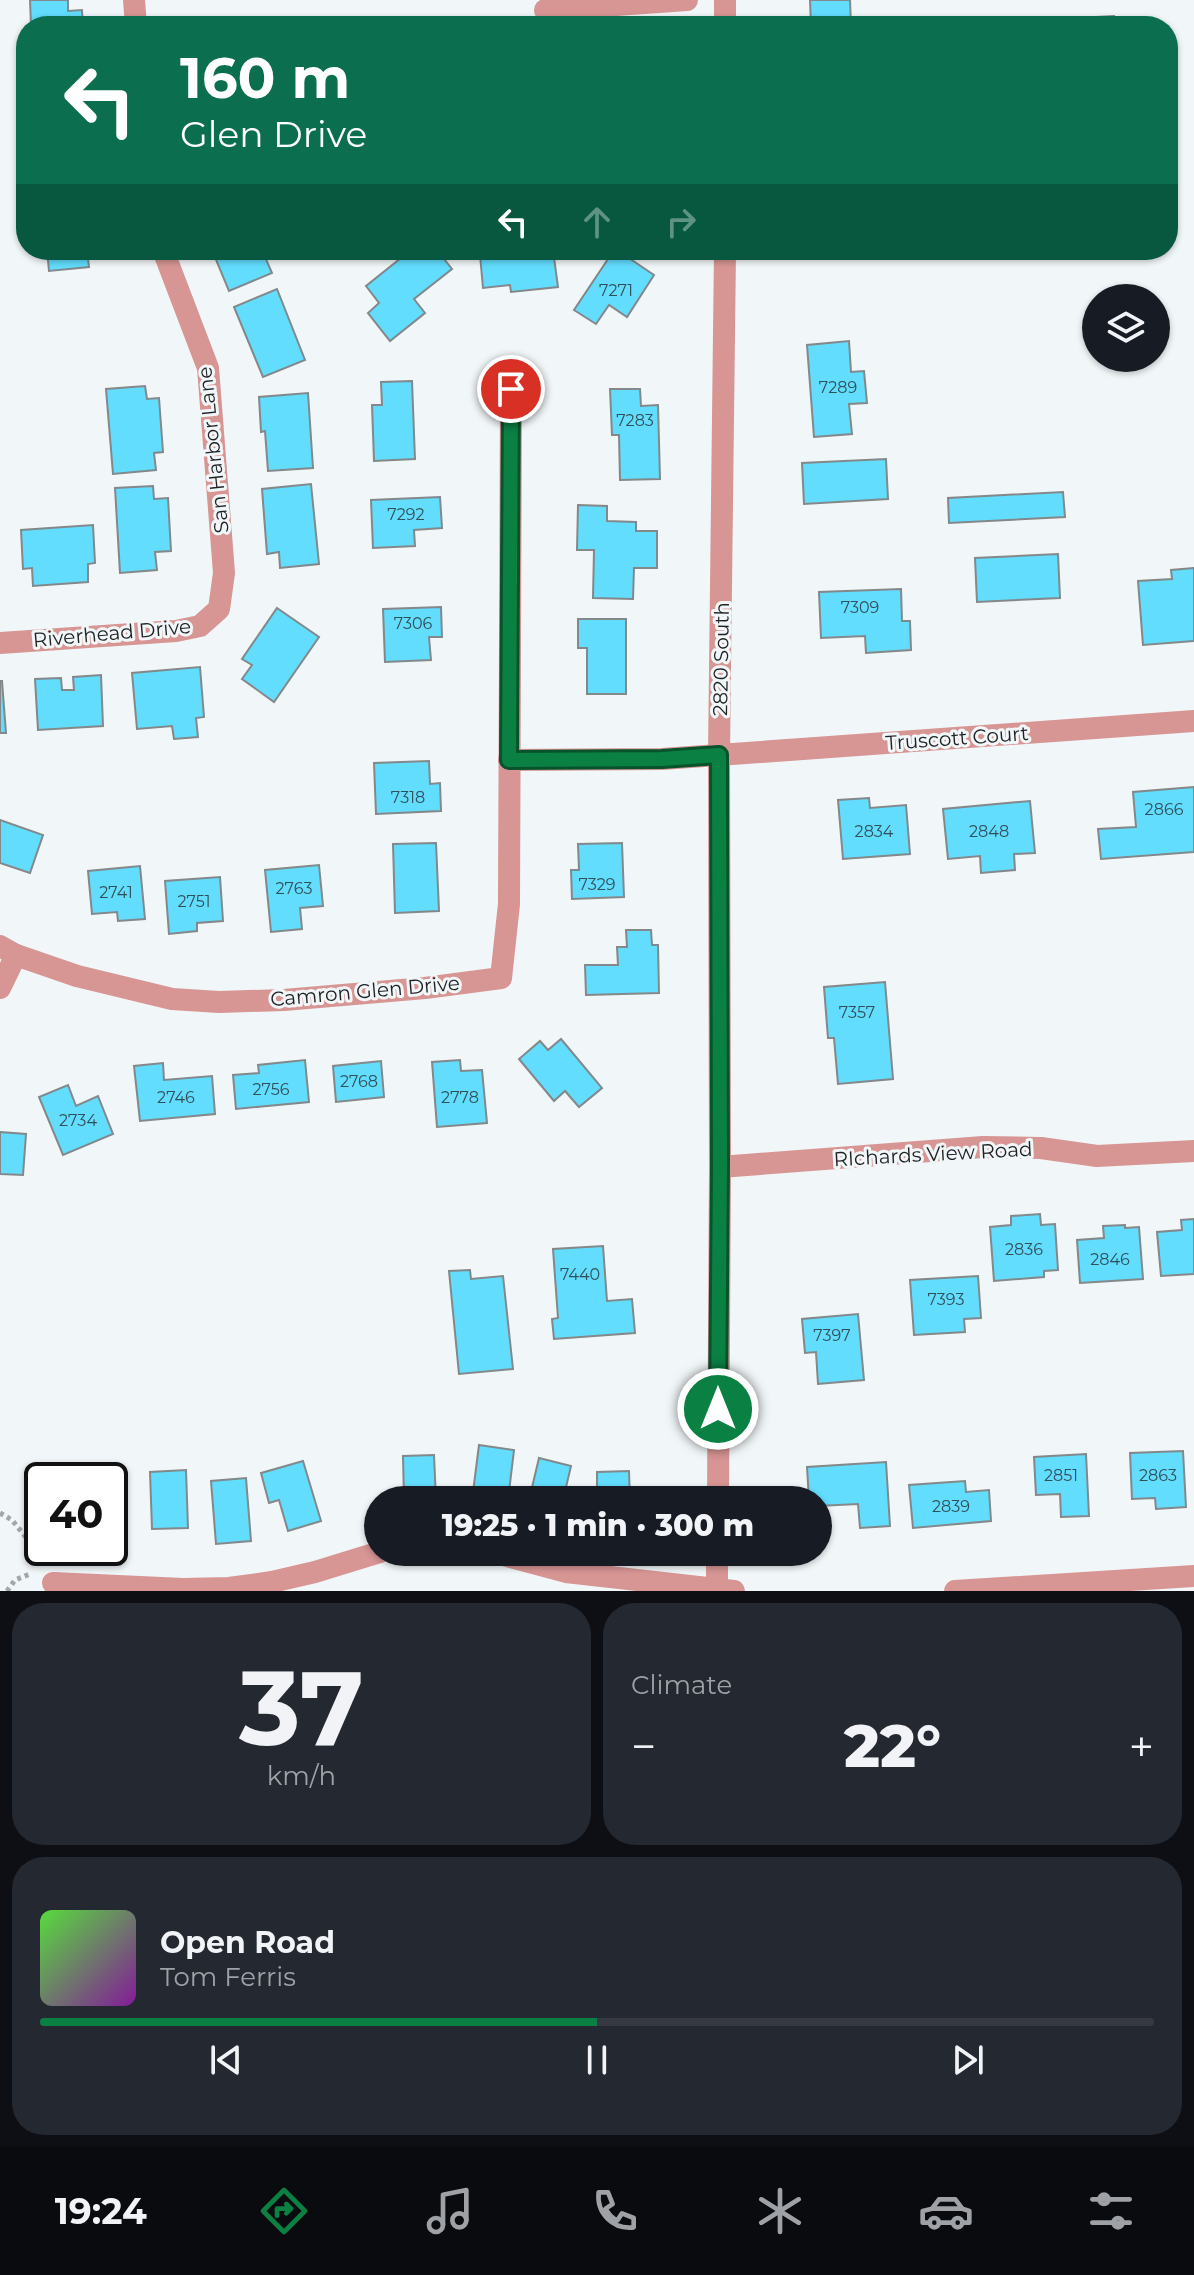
<!DOCTYPE html>
<meta charset="utf-8">
<style>
body{margin:0;font-family:Montserrat,sans-serif;background:#242831;color:#f1f3f6;height:100vh;display:flex;flex-direction:column;font-size:30px;white-space:nowrap}
*{box-sizing:border-box;margin:0}
p{font-size:26px;color:#9ea1a6}
.icon{flex:none;width:44px;height:44px;fill:none;stroke:currentColor;stroke-width:2;stroke-linecap:round;stroke-linejoin:round}
.map{position:relative;height:1591px;overflow:hidden}
.drawer{display:flex;flex-direction:column;gap:12px;padding:12px;background:#0d0f14;flex:1}
.drawer>*{flex:none}
.top-card{position:absolute;left:16px;top:16px;width:1162px;height:244px;border-radius:32px;box-shadow:0 2px 6px #0004;background:#0b6e4f;color:#fff;overflow:hidden}
.fabs{position:absolute;left:1082px;top:284px;display:grid;gap:16px}
.fabs a{display:grid;place-items:center;width:88px;height:88px;border-radius:50%;background:#171b24;box-shadow:0 2px 6px #0004;font-size:40px}
.speed{position:absolute;left:24px;top:1462px;display:flex;gap:16px;font-size:40px;font-weight:700;text-align:center}
.speed>*{display:grid;place-content:center;width:104px;height:104px;border-radius:50%;background:#171b24;box-shadow:0 2px 6px #0004;line-height:1}
.speed .limit{border:4px solid #111;border-radius:12px;background:#fff;color:#111}
.pin{position:absolute;display:grid;place-items:center;width:68px;height:68px;color:#fff;margin:-34px;border:4px solid #fff;border-radius:50%;box-shadow:0 2px 8px #0007}
.me{position:absolute;width:88px;margin:-44px;rotate:0deg;stroke-linejoin:round;filter:drop-shadow(0 0 6px #0008)}
.turn{display:flex;align-items:center;gap:28px;height:168px;padding:0 32px;font-size:36px}
.turn .icon{width:104px;height:104px;stroke-width:2.5}
.turn b{display:block;font-size:56px;line-height:68px}
.lanes{display:flex;align-items:center;height:76px;padding:0 32px;background:#0003;justify-content:center;gap:40px;direction:ltr}
.lanes .off{opacity:.35}
.big{font-size:60px;font-weight:800;line-height:1.1}
.drawer .tile{flex:1;display:flex;flex-direction:column;justify-content:center;gap:12px;min-width:0;padding:0 28px;border-radius:32px;background:#242831}
.drawer .dial{align-items:center;gap:0}
.dial b{font-size:104px;line-height:1}
.song{display:flex;align-items:center;gap:24px}
.cover{width:96px;height:96px;border-radius:12px;background:linear-gradient(135deg,hsl(110 70% 55%),hsl(290 70% 35%))}
.played{height:8px;border-radius:4px;background:linear-gradient(90deg,#0b8043 50%,#363941 50%)}
.keys{display:flex;justify-content:space-around;direction:ltr}
.heat{display:flex;justify-content:space-between;align-items:center;font-size:44px;direction:ltr}
.drawer .tiles{flex:1;display:grid;gap:12px;grid-template-columns:1fr 1fr}
.tile:last-child{grid-column:span 2}
.trip{position:absolute;left:364px;top:1486px;width:468px;height:80px;border-radius:40px;background:#171b24;box-shadow:0 2px 6px #0004;font-weight:800;line-height:80px;text-align:center}
.tab-bar{display:flex;height:128px;justify-content:space-around;align-items:center;background:#090b0e;color:#9ea1a6}
.tab-bar .icon{width:56px;height:56px}
.tab-bar .selected{color:#0b8043}
.tab-bar b{font-size:36px;color:#f1f3f6}
.map>svg:first-child{display:block}
</style>
<div class="map">
<svg width="1194" height="1591" viewBox="0 0 1194 1591">
<rect width="100%" height="100%" fill="#f1f6f8"/>
<!-- building -->
<g fill="#62ddfe" stroke="#83888a" stroke-width="2">
<path d="M30 0H68V11L82 10 83 26H31Z"/>
<path d="M810 0H850L851 26H811Z"/>
<path d="M1114 16 1115 26H1018V21Z"/>
<path d="M47 250H87L89 267 49 271Z"/>
<path d="M212 250H262L272 273 229 291Z"/>
<path d="M411 250H437L452 269 414 299 425 313 390 341 368 313 379 303 366 286Z"/>
<path d="M523 250H553L558 287 511 292 510 285 483 288 480 255Z"/>
<path d="M614 250H617L654 275 627 317 609 305 596 324 574 310Z"/>
<path d="M277 289 305 360 263 377 234 307Z"/>
<path d="M849 341 851 372 864 371 867 403 849 404 852 434 814 437 807 345Z"/>
<path d="M412 381 415 459 374 461 372 405H382L381 382Z"/>
<path d="M145 386 147 399 159 398 163 452 154 453 156 470 113 474 106 389Z"/>
<path d="M610 389H640L641 406 658 405 660 479 620 480 619 435H612Z"/>
<path d="M308 393 313 468 268 471 265 431 261 432 259 397Z"/>
<path d="M886 459 888 499 804 504 802 463Z"/>
<path d="M311 484 319 564 280 568 279 552 267 554 262 489Z"/>
<path d="M153 486 154 499 168 498 171 551 155 552 157 570 120 573 115 488Z"/>
<path d="M1063 492 1065 517 949 523 948 498Z"/>
<path d="M440 497 442 528 414 530 415 546 373 548 371 500Z"/>
<path d="M578 505 607 506V521L636 522V531H657V568H634L633 599 593 598 594 550H577Z"/>
<path d="M93 525 95 563 88 564V582L33 586 32 568 23 569 21 530Z"/>
<path d="M1058 554 1060 598 977 602 975 558Z"/>
<path d="M1194 568V641L1143 645 1138 581 1172 579 1171 570Z"/>
<path d="M901 589 902 621H910L911 650 866 653 865 636 821 638 819 592Z"/>
<path d="M441 607 442 637H429L431 660 385 662 383 609Z"/>
<path d="M277 608 319 637 274 702 242 679 252 665 242 659Z"/>
<path d="M578 619H626V694H587V648H578Z"/>
<path d="M200 667 204 717 196 718 198 737 174 739 172 726 137 729 132 673Z"/>
<path d="M101 675 103 726 38 730 35 679 61 678 62 690H74L73 677Z"/>
<path d="M0 681H2L6 733H0Z"/>
<path d="M429 761 430 784 440 783 441 811 376 814 374 763Z"/>
<path d="M1194 787V852L1101 859 1098 829 1136 827 1133 792Z"/>
<path d="M869 798 870 808 906 805 910 854 843 859 838 800Z"/>
<path d="M1030 801 1035 853 1014 854 1015 870 981 873 980 856 948 859 943 809Z"/>
<path d="M0 820 43 835 30 873 0 863Z"/>
<path d="M436 843 439 911 395 913 393 844Z"/>
<path d="M622 843 624 897 572 899 571 870H579L578 844Z"/>
<path d="M319 865 323 906 300 908 302 929 271 932 265 870Z"/>
<path d="M140 866 145 919 118 921 117 912 92 914 88 871Z"/>
<path d="M220 877 223 921 197 923V931L169 934 165 881Z"/>
<path d="M626 930H651L652 945H658L659 993 586 995 585 965H618L617 947H627Z"/>
<path d="M885 982 893 1079 838 1084 834 1038H828L824 987Z"/>
<path d="M561 1039 602 1088 579 1107 565 1091 554 1101 519 1059 540 1041 548 1050Z"/>
<path d="M305 1060 309 1102 236 1109 233 1075 259 1073 258 1065Z"/>
<path d="M460 1060 461 1071 482 1070 487 1123 437 1127 432 1062Z"/>
<path d="M381 1061 384 1097 336 1102 333 1066Z"/>
<path d="M163 1063 164 1080 212 1076 215 1114 140 1121 134 1066Z"/>
<path d="M68 1085 76 1106 98 1096 113 1134 63 1155 39 1097Z"/>
<path d="M0 1132 26 1134 23 1175 0 1174Z"/>
<path d="M1040 1214 1041 1225 1055 1224 1058 1270 1044 1271V1277L994 1281 990 1227 1011 1225V1216Z"/>
<path d="M1194 1219V1274L1161 1276 1157 1232 1182 1230 1181 1220Z"/>
<path d="M1125 1225V1228L1139 1227 1143 1279 1080 1283 1077 1240 1104 1238 1103 1226Z"/>
<path d="M603 1246 607 1301 632 1299 635 1333 554 1339 552 1319 558 1318 553 1249Z"/>
<path d="M470 1270 471 1279 503 1276 513 1369 459 1374 449 1271Z"/>
<path d="M978 1276 981 1318 964 1319 965 1332 914 1335 910 1280Z"/>
<path d="M858 1314 864 1380 818 1384 816 1352 805 1353 802 1319Z"/>
<path d="M479 1445 514 1450 508 1500H472Z"/>
<path d="M1183 1451 1186 1507 1156 1509 1155 1498 1132 1499 1130 1453Z"/>
<path d="M1086 1454 1089 1516 1061 1517 1060 1494 1036 1495 1034 1457Z"/>
<path d="M434 1455 436 1500H404L403 1456Z"/>
<path d="M539 1458 571 1466 563 1500H529Z"/>
<path d="M303 1461 321 1521 288 1531 279 1500 269 1503 261 1473Z"/>
<path d="M886 1462 890 1526 860 1528 858 1504 818 1506V1500H809L807 1467Z"/>
<path d="M186 1470 188 1528 152 1529 150 1472Z"/>
<path d="M629 1471 630 1500H597V1472Z"/>
<path d="M246 1478 251 1541 216 1544 211 1481Z"/>
<path d="M965 1481 966 1492 989 1490 991 1521 913 1528 909 1485Z"/>
</g>
<g fill="none" stroke-linecap="round" stroke-linejoin="round">
<!-- path -->
<g stroke="#a3a7a9" stroke-width="5" stroke-dasharray="4 4" stroke-linecap="butt">
<path d="M0 1513 12 1520 41 1556"/>
<path d="M7 1591 15 1580 30 1574"/>
</g>
<!-- minor -->
<g stroke="#d79594" stroke-width="22">
<path d="M134 0 136 26"/>
<path d="M545 10 687 0"/>
<path d="M0 643 176 631 200 626 219 609 224 573 208 368 163 250"/>
<path d="M509 760 662 759 1194 721"/>
<path d="M0 946 16 955 77 976 172 999 219 1002 284 1000 425 988 501 978 509 904 511 389"/>
<path d="M0 988 16 955"/>
<path d="M720 1167 983 1147 1041 1148 1097 1156 1194 1151"/>
<path d="M492 1552 566 1572 734 1591"/>
<path d="M53 1583 183 1589 229 1588 272 1582 315 1572 380 1552"/>
<path d="M955 1591 1194 1576"/>
</g>
<!-- tertiary -->
<g stroke="#d79594" stroke-width="22">
<path d="M725 26V0"/>
<path d="M718 1500 720 1167 719 755 725 250"/>
<path d="M717 1591V1552"/>
</g>
</g>
<g fill="none" stroke-linecap="round" stroke-linejoin="round">
<!-- route casing -->
<g stroke="#07532c" stroke-width="20">
<path id="route" d="M511 389 509 760 662 759 719 755 720 1167 718 1409"/>
</g>
<!-- route -->
<use href="#route" stroke="#0b8043" stroke-width="14"/>
</g>
<g text-anchor="middle" stroke-width="6" stroke-linejoin="round" paint-order="stroke">
<!-- number labels -->
<g font-size="16" fill="#305059">
<text x="616" y="296">7271</text>
<text x="838" y="393">7289</text>
<text x="635" y="426">7283</text>
<text x="406" y="520">7292</text>
<text x="860" y="613">7309</text>
<text x="413" y="629">7306</text>
<text x="408" y="803">7318</text>
<text x="1164" y="815">2866</text>
<text x="874" y="837">2834</text>
<text x="989" y="837">2848</text>
<text x="597" y="890">7329</text>
<text x="294" y="894">2763</text>
<text x="116" y="898">2741</text>
<text x="194" y="907">2751</text>
<text x="857" y="1018">7357</text>
<text x="359" y="1087">2768</text>
<text x="271" y="1095">2756</text>
<text x="176" y="1103">2746</text>
<text x="460" y="1103">2778</text>
<text x="78" y="1126">2734</text>
<text x="1024" y="1255">2836</text>
<text x="1110" y="1265">2846</text>
<text x="580" y="1280">7440</text>
<text x="946" y="1305">7393</text>
<text x="832" y="1341">7397</text>
<text x="1061" y="1481">2851</text>
<text x="1158" y="1481">2863</text>
<text x="951" y="1512">2839</text>
</g>
<!-- street labels -->
<g font-size="20" fill="#1f2122" stroke="#f1f6f8">
<text transform="translate(213 450) rotate(-96)" y="7">San Harbor Lane</text>
<text transform="translate(112 633) rotate(-5)" y="7">Riverhead Drive</text>
<text transform="translate(721 659) rotate(-89)" y="7">2820 South</text>
<text transform="translate(957 738) rotate(-4)" y="7">Truscott Court</text>
<text transform="translate(365 991) rotate(-5)" y="7">Camron Glen Drive</text>
<text transform="translate(933 1154) rotate(-3)" y="7">RIchards View Road</text>
</g>
</g>
</svg>
<div class="fabs">
<a><svg class="icon" aria-label="layers" viewBox="0 0 24 24"><path d="M12 4l9 5-9 5-9-5zM3 14l9 5 9-5"/></svg></a>
</div>
<div class="speed"><div class="limit">40</div></div>
<div class="pin" style="left:511px;top:389px;background:#d93025"><svg class="icon" aria-label="arrive" viewBox="0 0 24 24"><path d="M6 21V4h12l-3 4 3 4H6"/></svg></div>
<svg class="me" style="left:718px;top:1409px" viewBox="-20 -20 40 40"><circle r="17" fill="#0b8043" stroke="#fff" stroke-width="3"/><path d="M0-11L8 9 0 5-8 9z" fill="#fff"/></svg>
<div class="trip">19:25 · 1 min · 300 m</div>
<div class="top-card">
<div class="turn"><svg class="icon" aria-label="left" viewBox="0 0 24 24"><path d="M17 20v-9H6M10 6l-5 5 5 5"/></svg><div><b>160 m</b>Glen Drive</div></div>
<div class="lanes"><svg class="icon" aria-label="left" viewBox="0 0 24 24"><path d="M17 20v-9H6M10 6l-5 5 5 5"/></svg><svg class="icon off" aria-label="ahead" viewBox="0 0 24 24"><path d="M12 20V5M6 11l6-6 6 6"/></svg><svg class="icon off" aria-label="right" viewBox="0 0 24 24"><path d="M7 20v-9h11M14 6l5 5-5 5"/></svg></div>
</div>
</div>
<section class="drawer">
<div class="tiles">
<div class="tile dial"><b>37</b><p>km/h</p></div>
<div class="tile"><p>Climate</p>
<div class="heat"><a>−</a><b class="big">22°</b><a>+</a></div>
</div>
<div class="tile">
<div class="song"><i class="cover"></i><div><b>Open Road</b><p>Tom Ferris</p></div></div>
<div class="played"></div>
<div class="keys"><svg class="icon" aria-label="previous" viewBox="0 0 24 24"><path d="M18 5L8 12l10 7zM5 5v14"/></svg><svg class="icon" aria-label="pause" viewBox="0 0 24 24"><path d="M8 5v14M16 5v14"/></svg><svg class="icon" aria-label="next" viewBox="0 0 24 24"><path d="M6 5l10 7-10 7zM19 5v14"/></svg></div>
</div>
</div>
</section>
<nav class="tab-bar">
<b>19:24</b>
<svg class="icon selected" aria-label="directions" viewBox="0 0 24 24"><path d="M12 3l9 9-9 9-9-9zM9 14v-3h6M13 9l2 2-2 2"/></svg>
<svg class="icon" aria-label="music" viewBox="0 0 24 24"><path d="M9 18V5l10-2v13"/><circle cx="6" cy="18" r="3"/><circle cx="16" cy="16" r="3"/></svg>
<svg class="icon" aria-label="phone" viewBox="0 0 24 24"><path d="M5 4h4l2 5-3 2q2 4 5 5l2-3 5 2v4C11 20 4 13 5 4z"/></svg>
<svg class="icon" aria-label="climate" viewBox="0 0 24 24"><path d="M12 3v18M4 7l16 10M4 17L20 7"/></svg>
<svg class="icon" aria-label="car" viewBox="0 0 24 24"><path d="M5 17H2v-5l4-1 3-4h7l3 4 3 1v5h-3M9 17h6M6 11h13"/><circle cx="7" cy="17" r="2"/><circle cx="17" cy="17" r="2"/></svg>
<svg class="icon" aria-label="filters" viewBox="0 0 24 24"><path d="M4 7h16M4 17h16"/><circle cx="9" cy="7" r="2"/><circle cx="15" cy="17" r="2"/></svg>
</nav>
